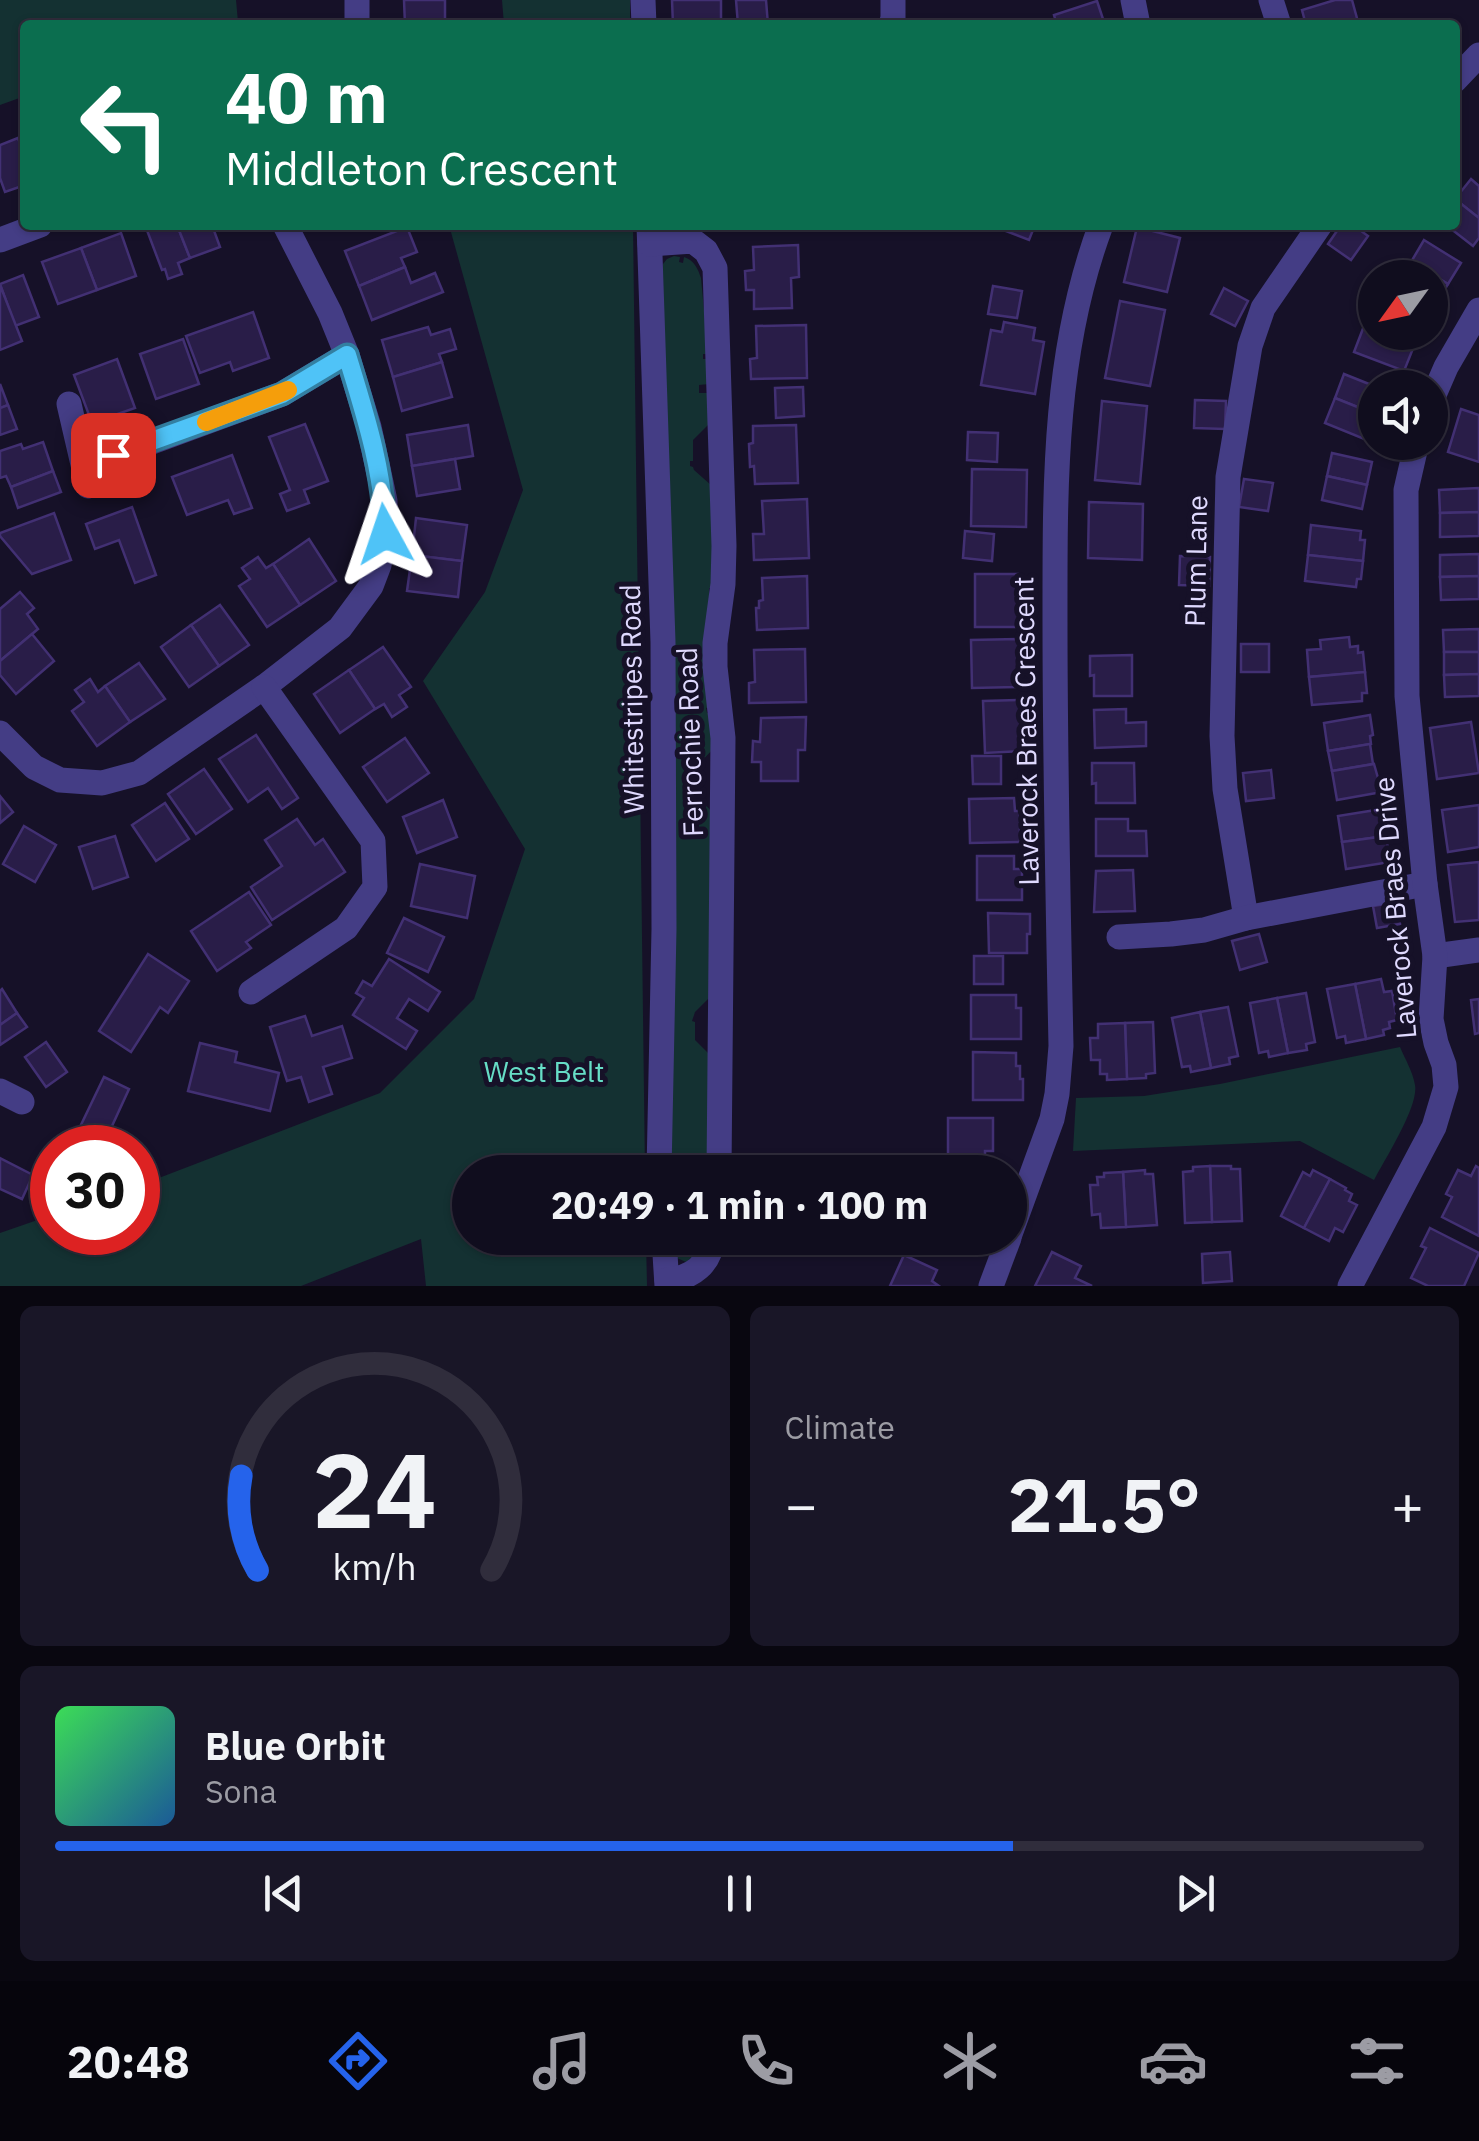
<!DOCTYPE html>
<meta charset="utf-8">
<style>
body{margin:0;font-family:"IBM Plex Sans",sans-serif;background:#191627;color:#f1f3f6;height:100vh;display:flex;flex-direction:column;font-size:38px;white-space:nowrap}
*{box-sizing:border-box;margin:0}
p{font-size:32px;color:#9c9ca4}
.icon{flex:none;width:55px;height:55px;fill:none;stroke:currentColor;stroke-width:2;stroke-linecap:round;stroke-linejoin:round}
.map{position:relative;height:1286px;overflow:hidden}
.details{display:flex;flex-direction:column;gap:20px;padding:20px;background:#090710;flex:1}
.details>*{flex:none}
.top-card{position:absolute;left:20px;top:20px;width:1440px;height:210px;border-radius:10px;box-shadow:0 2px 8px #0004,0 0 0 2px #302d3c;background:#0b6e4f;color:#fff;overflow:hidden}
.needle{width:65px;rotate:237deg}
.fabs{position:absolute;left:1358px;top:260px;display:grid;gap:20px}
.fabs a{display:grid;place-items:center;width:90px;height:90px;border-radius:50%;background:#100d1e;box-shadow:0 2px 8px #0004,0 0 0 2px #302d3c;font-size:50px}
.speed{position:absolute;left:30px;top:1125px;display:flex;gap:20px;font-size:50px;font-weight:700;text-align:center}
.speed>*{display:grid;place-content:center;width:130px;height:130px;border-radius:50%;background:#100d1e;box-shadow:0 2px 8px #0004,0 0 0 2px #302d3c;line-height:1}
.speed .limit{border:15px solid #d22;background:#fff;color:#111}
.pin{position:absolute;display:grid;place-items:center;width:85px;height:85px;color:#fff;margin:-42px;border-radius:20px;box-shadow:0 5px 15px #0006}
.me{position:absolute;width:110px;margin:-55px;rotate:355deg;stroke-linejoin:round;filter:drop-shadow(0 0 8px #0008)}
.turn{display:flex;align-items:center;gap:35px;height:210px;padding:0 40px;font-size:45px}
.turn .icon{width:130px;height:130px;stroke-width:2.5}
.turn b{display:block;font-size:70px;line-height:85px}
.big{font-size:75px;font-weight:700;line-height:1.1}
.details .widget{flex:1;display:flex;flex-direction:column;justify-content:center;gap:15px;min-width:0;padding:0 35px;border-radius:15px;background:#191627}
.details .dial{align-items:center;gap:0}
.dial svg{height:260px;overflow:visible;fill:none;stroke:#302d3c;stroke-width:7;stroke-linecap:round;text-anchor:middle}
.dial text{fill:#f1f3f6;stroke:none}
.song{display:flex;align-items:center;gap:30px}
.cover{width:120px;height:120px;border-radius:15px;background:linear-gradient(135deg,hsl(130 70% 55%),hsl(210 70% 35%))}
.played{height:10px;border-radius:5px;background:linear-gradient(90deg,#2563eb 70%,#302d3c 70%)}
.keys{display:flex;justify-content:space-around;direction:ltr}
.heat{display:flex;justify-content:space-between;align-items:center;font-size:55px;direction:ltr}
.details .tiles{flex:1;display:grid;gap:20px;grid-template-columns:1fr 1fr}
.widget:last-child{grid-column:span 2}
.trip{position:absolute;left:452px;top:1155px;width:575px;height:100px;border-radius:50px;background:#100d1e;box-shadow:0 2px 8px #0004,0 0 0 2px #302d3c;font-weight:700;line-height:100px;text-align:center}
.menu{display:flex;height:160px;justify-content:space-around;align-items:center;background:#06050c;color:#9c9ca4}
.menu .icon{width:70px;height:70px}
.menu .current{color:#2563eb}
.menu b{font-size:45px;color:#f1f3f6}
.map>svg:first-child{display:block}
</style>
<div class="map">
<svg width="1479" height="1286" viewBox="0 0 1479 1286">
<rect width="100%" height="100%" fill="#161128"/>
<!-- green -->
<g fill="#143132">
<path d="M0 0H236L238 22 229 25H25V96L0 105Z"/>
<path d="M502 0H630V25H504Z"/>
<path d="M449 225H633L645 1172H470V1238H646L647 1286H426L421 1239 301 1286H0V1233L52 1215V1232H138V1186L380 1093 474 999 525 849 423 681 485 592 523 490Z"/>
<path d="M674 256 680 257 679 262 683 263 684 257C694 260 698 269 701 278L708 354H703V359H708L709 384 699 385V393H709L710 423 693 440V461H690V466L693 467 694 470 712 486 714 588H709V593L711 707 706 708 707 713H712L714 748 696 767V795L714 814 712 995 695 1012 692 1021 695 1022V1040L712 1057 711 1172H666L663 264 667 259Z"/>
<path d="M1400 1047C1405 1059 1413 1072 1415 1085 1419 1106 1385 1159 1374 1180L1300 1141 1073 1151 1076 1098 1144 1096 1220 1084Z"/>
<path d="M672 1238H703L697 1253 686 1262 677 1258Z"/>
</g>
<!-- building -->
<g fill="#291d48" stroke="#423073" stroke-width="2.5">
<path d="M404 0H445V25H405Z"/>
<path d="M672 0H721V25H673Z"/>
<path d="M736 0H766L768 25H738Z"/>
<path d="M1335 0H1352L1358 22 1349 25H1306L1302 10Z"/>
<path d="M1097 1 1105 25H1057L1054 15Z"/>
<path d="M18 138 25 157V185L5 192 0 178V145Z"/>
<path d="M1471 179 1479 186V218L1455 199Z"/>
<path d="M1455 199 1479 218V238L1473 246 1446 225H1455Z"/>
<path d="M145 225H177L190 258 178 263 182 274 168 279 165 269 162 270Z"/>
<path d="M177 225H212L220 247 190 258Z"/>
<path d="M1009 225H1035L1029 240 1006 231Z"/>
<path d="M1341 225H1353L1368 236 1351 260 1328 244Z"/>
<path d="M407 227 417 252 401 258 405 267 359 286 345 251Z"/>
<path d="M1137 227 1180 238 1167 292 1124 282Z"/>
<path d="M121 233 136 276 97 290 81 248Z"/>
<path d="M1424 240 1461 263 1448 284 1411 262Z"/>
<path d="M798 245 799 277 791 278 792 308 754 309V290H746L745 271 754 270 753 247Z"/>
<path d="M81 248 97 290 58 304 42 262Z"/>
<path d="M1411 262 1448 284 1435 306 1430 302V278H1401Z"/>
<path d="M405 267 411 283 435 273 443 292 372 320 359 286Z"/>
<path d="M23 275 39 317 15 326 0 284Z"/>
<path d="M0 285 22 341 0 350Z"/>
<path d="M993 286 1022 291 1017 318 988 314Z"/>
<path d="M1224 288 1248 301 1235 326 1211 314Z"/>
<path d="M1120 301 1165 310 1150 386 1105 378Z"/>
<path d="M1374 302H1375V331L1364 326Z"/>
<path d="M253 312 269 358 233 371 230 362 200 373 186 336Z"/>
<path d="M1004 322 1035 328 1033 340 1044 342 1035 394 981 385 991 330 1002 332Z"/>
<path d="M806 325 807 378 751 379 750 359 757 358 756 326Z"/>
<path d="M1364 326 1414 346 1404 371 1354 352Z"/>
<path d="M428 327 431 335 450 329 456 349 439 354 442 362 393 377 382 340Z"/>
<path d="M1380 332H1419L1414 346Z"/>
<path d="M183 339 199 384 156 399 140 354Z"/>
<path d="M117 359 135 408 92 423 74 375Z"/>
<path d="M442 362 452 397 402 411 393 377Z"/>
<path d="M1344 374 1379 388H1375V414L1335 398Z"/>
<path d="M0 384 8 405 0 408Z"/>
<path d="M803 387 804 416 776 418 775 388Z"/>
<path d="M1335 398 1375 414 1374 443 1325 423Z"/>
<path d="M1195 400 1226 401 1225 429 1194 428Z"/>
<path d="M1102 401 1147 406 1140 484 1095 480Z"/>
<path d="M8 405 17 429 0 435V408Z"/>
<path d="M1461 409 1479 415V462L1448 452Z"/>
<path d="M305 424 328 481 304 490 309 503 287 511 280 494 290 490 269 437Z"/>
<path d="M468 425 473 456 412 466 407 435Z"/>
<path d="M796 425 798 483 755 484 754 466 750 467 749 444 753 443V426Z"/>
<path d="M968 432 998 433 997 462 967 460Z"/>
<path d="M43 442 53 471 11 487 6 476 0 478V451L21 444 23 449Z"/>
<path d="M1332 453 1372 462 1367 485 1327 476Z"/>
<path d="M232 455 252 508 234 514 228 500 187 515 172 477Z"/>
<path d="M455 459 460 489 417 496 412 466Z"/>
<path d="M972 469 1027 470 1026 527 971 526Z"/>
<path d="M53 471 61 492 18 508 11 487Z"/>
<path d="M1327 476 1367 485 1362 509 1322 500Z"/>
<path d="M1244 479 1273 483 1268 511 1239 507Z"/>
<path d="M1479 488V512L1440 513 1439 490Z"/>
<path d="M807 499 809 558 754 560 753 534H764L762 501Z"/>
<path d="M1089 502 1143 504 1142 560 1088 558Z"/>
<path d="M132 507 156 575 135 583 119 540 95 549 86 524Z"/>
<path d="M1479 512V536L1440 537V513Z"/>
<path d="M54 513 71 560 32 574 0 536V533Z"/>
<path d="M416 518 467 525 462 561 412 555Z"/>
<path d="M1311 525 1361 531 1360 540H1365L1363 561 1308 555Z"/>
<path d="M965 531 994 534 992 561 963 558Z"/>
<path d="M309 539 336 581 300 605 273 564Z"/>
<path d="M1479 554V576L1440 577V555Z"/>
<path d="M412 555 462 561 458 597 407 591Z"/>
<path d="M1308 555 1363 561 1361 579H1357L1356 587 1305 581Z"/>
<path d="M1180 556 1210 557 1209 586 1179 585Z"/>
<path d="M258 557 266 568 273 564 300 605 267 627 239 586 250 579 242 568Z"/>
<path d="M975 574H1018L1019 596H1024V627H975Z"/>
<path d="M807 576 808 628 757 630 756 608H759V601L763 600 762 578Z"/>
<path d="M1479 576V599L1441 600 1440 577Z"/>
<path d="M20 592 34 608 27 614 38 629 0 661V609Z"/>
<path d="M220 605 249 645 219 666 191 625Z"/>
<path d="M191 625 219 666 189 687 161 647Z"/>
<path d="M1479 629V652H1444L1443 630Z"/>
<path d="M32 634 54 661 16 694 0 675V661Z"/>
<path d="M1349 637 1350 647 1358 646V653L1363 652 1365 672 1309 677 1307 650 1321 649 1320 640Z"/>
<path d="M1019 639 1020 673H1015L1016 687 972 688 971 640Z"/>
<rect x="1241" y="644" width="28" height="28"/>
<path d="M383 647 411 687 399 695 407 707 392 717 384 704 375 709 349 670Z"/>
<path d="M805 649 806 702 749 703V683L755 682 754 650Z"/>
<path d="M1444 652H1479V674L1444 675Z"/>
<path d="M1132 655V696H1094V675L1090 676V656Z"/>
<path d="M139 663 165 699 130 722 105 686Z"/>
<path d="M349 670 375 709 340 733 314 694Z"/>
<path d="M1365 672 1367 693H1362V701L1312 705 1309 677Z"/>
<path d="M1479 674V696L1445 697 1444 675Z"/>
<path d="M90 679 98 692 105 686 130 722 97 746 72 711 84 702 75 690Z"/>
<path d="M1022 700 1026 737 1022 738 1023 751 985 753 983 701Z"/>
<path d="M1126 709V723L1146 722V746L1095 748 1094 710Z"/>
<path d="M1370 715 1373 735 1370 736 1371 744 1328 751 1324 723Z"/>
<path d="M806 717 805 750H798V781H761V762H752L753 741 760 742 761 718Z"/>
<path d="M1471 722 1479 773 1437 779 1430 728Z"/>
<path d="M256 735 298 798 282 809 268 788 248 802 219 759Z"/>
<path d="M405 738 429 773 387 802 363 767Z"/>
<path d="M1370 744 1373 764 1332 771 1328 751Z"/>
<path d="M972 756H1001V784H973Z"/>
<path d="M1092 763H1134L1135 803H1096V783L1092 784Z"/>
<path d="M1374 764 1382 792 1337 800 1332 771Z"/>
<path d="M204 769 232 809 196 834 168 794Z"/>
<path d="M1271 770 1274 798 1246 801 1243 773Z"/>
<path d="M0 796 13 812 0 823Z"/>
<path d="M1014 798 1015 811H1020V842L970 843 969 799Z"/>
<path d="M443 800 457 837 417 853 403 817Z"/>
<path d="M165 803 189 839 156 861 132 825Z"/>
<path d="M1479 805V847L1448 852 1442 810Z"/>
<path d="M1382 809 1386 836 1342 842 1338 816Z"/>
<path d="M297 819 315 845 323 839 345 872 272 920 251 887 282 866 265 840Z"/>
<path d="M1096 819H1128V831H1146L1147 856H1096Z"/>
<path d="M24 826 56 845 35 882 3 864Z"/>
<path d="M115 836 128 877 93 889 79 847Z"/>
<path d="M1386 836 1390 862 1346 869 1342 842Z"/>
<path d="M977 856H1014V869H1022V900H977Z"/>
<path d="M1479 862V920L1455 922 1448 865Z"/>
<path d="M420 864 475 876 467 918 411 906Z"/>
<path d="M1133 870 1135 911 1094 912 1096 871Z"/>
<path d="M249 892 271 925 246 942 251 948 217 971 191 931Z"/>
<path d="M1397 902 1400 924 1377 928 1373 906Z"/>
<path d="M988 913 1030 914V934H1027V953H989Z"/>
<path d="M404 918 444 937 428 972 387 953Z"/>
<path d="M1259 934 1267 962 1240 970 1232 941Z"/>
<path d="M148 954 189 981 168 1013 160 1007 131 1052 99 1031Z"/>
<rect x="974" y="956" width="29" height="28"/>
<path d="M389 959 440 992 428 1011 409 999 397 1018 417 1031 406 1049 353 1015 364 998 356 993 363 981 372 986Z"/>
<path d="M1381 979 1384 992 1392 991 1397 1020 1389 1022 1390 1028 1383 1030 1384 1035 1366 1039 1355 984Z"/>
<path d="M1355 984 1366 1039 1346 1043 1345 1036 1337 1038 1327 989Z"/>
<path d="M2 989 17 1013 0 1025V991Z"/>
<path d="M1306 993 1315 1042 1306 1044 1307 1050 1288 1053 1277 998Z"/>
<path d="M971 995H1016V1008H1021V1039H971Z"/>
<path d="M1277 998 1288 1053 1269 1057 1268 1051 1259 1053 1250 1003Z"/>
<path d="M1479 999V1033L1475 1034 1471 1000Z"/>
<path d="M1228 1007 1238 1056 1229 1058 1230 1064 1211 1068 1200 1012Z"/>
<path d="M1200 1012 1211 1068 1191 1072 1190 1066 1182 1067 1172 1018Z"/>
<path d="M17 1013 27 1027 0 1045V1025Z"/>
<path d="M305 1016 312 1036 342 1026 352 1058 323 1067 332 1094 309 1102 301 1077 287 1081 270 1027Z"/>
<path d="M1153 1022 1155 1073 1146 1074V1078L1127 1079 1125 1023Z"/>
<path d="M1125 1023 1127 1079 1107 1080V1074H1100V1060H1091L1090 1038H1098V1024Z"/>
<path d="M46 1042 67 1072 46 1087 25 1057Z"/>
<path d="M200 1043 237 1052 235 1062 279 1073 270 1111 188 1091Z"/>
<path d="M973 1052 1016 1053V1066H1020V1079H1023V1100H973Z"/>
<path d="M104 1077 129 1089 106 1139 80 1127Z"/>
<path d="M948 1118H993V1151H985V1162H948Z"/>
<path d="M68 1137 90 1148H64Z"/>
<path d="M0 1158 33 1175 22 1199 0 1189Z"/>
<path d="M1210 1166H1231V1169H1240L1242 1221 1212 1222Z"/>
<path d="M1210 1166 1212 1222 1185 1223 1183 1172 1193 1171V1167Z"/>
<path d="M1476 1166 1479 1168V1236L1442 1217 1452 1197 1446 1194 1458 1170 1471 1176Z"/>
<path d="M1145 1170V1174H1153L1157 1225 1126 1227 1123 1172Z"/>
<path d="M1313 1170 1330 1179 1304 1228 1281 1216 1303 1172 1310 1176Z"/>
<path d="M1123 1172 1126 1227 1101 1228 1100 1214 1092 1215 1090 1185H1098L1097 1177H1104V1173Z"/>
<path d="M1330 1179 1346 1188 1345 1190 1352 1194 1349 1201 1357 1205 1343 1232 1335 1228 1329 1241 1304 1228Z"/>
<path d="M1430 1228 1479 1253 1464 1286H1428L1411 1278 1426 1248 1421 1246Z"/>
<path d="M918 1238H960L953 1253Z"/>
<path d="M1052 1252 1081 1266 1075 1278 1092 1286H1035Z"/>
<path d="M1230 1252 1232 1281 1203 1283 1202 1254Z"/>
<path d="M904 1255 937 1270 932 1281 939 1286H890Z"/>
</g>
<g fill="none" stroke-linecap="round" stroke-linejoin="round">
<!-- minor -->
<g stroke="#443d85" stroke-width="25">
<path d="M357 0V25"/>
<path d="M643 0 644 25"/>
<path d="M1133 0 1138 25"/>
<path d="M1271 0 1279 25"/>
<path d="M891 25 893 18V0"/>
<path d="M1455 80 1479 55"/>
<path d="M649 225 663 642 664 929 659 1172"/>
<path d="M0 240 40 225"/>
<path d="M650 244 693 241 706 251 715 268 724 546 723 584 715 643V667L723 738 719 1172"/>
<path d="M69 404 88 486"/>
<path d="M1430 404 1446 367 1479 310"/>
<path d="M84 464 141 446 282 394 347 355"/>
<path d="M0 733 34 767 60 780 102 783 139 773 264 687 340 628 371 586 379 565 385 533V501L369 427 347 355 330 313 285 225"/>
<path d="M1246 918 1225 789 1222 736 1228 477 1250 346 1263 308 1320 225"/>
<path d="M1119 937 1171 934 1204 930 1246 918 1425 884"/>
<path d="M1435 956 1479 950"/>
<path d="M251 992 346 928 375 887 373 841 264 687"/>
<path d="M0 1091 22 1102"/>
<path d="M1010 1234 1052 1119 1057 1094 1061 1046C1058 905 1055 763 1055 622 1055 488 1053 353 1101 225"/>
<path d="M664 1238 667 1286"/>
<path d="M667 1280C693 1278 710 1264 713 1238"/>
<path d="M991 1286 1009 1238"/>
<path d="M1350 1286 1434 1127 1446 1087 1444 1065 1436 1043 1431 1019 1435 956 1425 884 1407 696 1406 490 1417 442"/>
</g>
</g>
<g fill="none" stroke-linecap="round" stroke-linejoin="round">
<!-- route casing -->
<g stroke="#337fa1" stroke-width="25">
<path id="route" d="M113 455 282 394 347 355C365 414 384 472 385 534"/>
</g>
<!-- route -->
<use href="#route" stroke="#4fc3f7" stroke-width="18"/>
<!-- slow -->
<path stroke="#f59e0b" stroke-width="18" d="M206 422 288 390"/>
</g>
<g text-anchor="middle" stroke-width="10" stroke-linejoin="round" paint-order="stroke">
<!-- street labels -->
<g font-size="28" fill="#dfd9fe" stroke="#161128">
<text transform="translate(1196 561) rotate(-89)" y="10">Plum Lane</text>
<text transform="translate(632 699) rotate(-91)" y="10">Whitestripes Road</text>
<text transform="translate(1026 731) rotate(-91)" y="10">Laverock Braes Crescent</text>
<text transform="translate(690 742) rotate(-92)" y="10">Ferrochie Road</text>
<text transform="translate(1395 908) rotate(-95)" y="10">Laverock Braes Drive</text>
</g>
<!-- park labels -->
<g font-size="28" fill="#66ddc6" stroke="#161128">
<text x="544" y="1082">West Belt</text>
</g>
</g>
</svg>
<div class="fabs">
<a><svg class="needle" viewBox="-14 -14 28 28"><path d="M0-13l5 13h-10z" fill="#e53935"/><path d="M0 13l5-13h-10z" fill="#9c9ca4"/></svg></a>
<a><svg class="icon" aria-label="sound" viewBox="0 0 24 24"><path d="M4 9h4l5-4v14l-5-4H4zM17 9q2 3 0 6"/></svg></a>
</div>
<div class="speed"><div class="limit">30</div></div>
<div class="pin" style="left:113px;top:455px;background:#d93025"><svg class="icon" aria-label="arrive" viewBox="0 0 24 24"><path d="M6 21V4h12l-3 4 3 4H6"/></svg></div>
<svg class="me" style="left:385px;top:534px" viewBox="-20 -20 40 40"><path d="M0-17L14 15 0 8-14 15z" fill="#4fc3f7" stroke="#fff" stroke-width="4"/></svg>
<div class="trip">20:49 · 1 min · 100 m</div>
<div class="top-card">
<div class="turn"><svg class="icon" aria-label="left" viewBox="0 0 24 24"><path d="M17 20v-9H6M10 6l-5 5 5 5"/></svg><div><b>40 m</b>Middleton Crescent</div></div>
</div>
</div>
<section class="details">
<div class="tiles">
<div class="widget dial"><svg viewBox="0 0 100 80">
<path d="M14 69A42 42 0 1 1 86 69"/>
<path d="M14 69A42 42 0 0 1 9 40" stroke="#2563eb"/>
<text x="50" y="56" font-size="32" font-weight="700">24</text>
<text x="50" y="72" font-size="11">km/h</text>
</svg></div>
<div class="widget"><p>Climate</p>
<div class="heat"><a>−</a><b class="big">21.5°</b><a>+</a></div>
</div>
<div class="widget">
<div class="song"><i class="cover"></i><div><b>Blue Orbit</b><p>Sona</p></div></div>
<div class="played"></div>
<div class="keys"><svg class="icon" aria-label="previous" viewBox="0 0 24 24"><path d="M18 5L8 12l10 7zM5 5v14"/></svg><svg class="icon" aria-label="pause" viewBox="0 0 24 24"><path d="M8 5v14M16 5v14"/></svg><svg class="icon" aria-label="next" viewBox="0 0 24 24"><path d="M6 5l10 7-10 7zM19 5v14"/></svg></div>
</div>
</div>
</section>
<nav class="menu">
<b>20:48</b>
<svg class="icon current" aria-label="directions" viewBox="0 0 24 24"><path d="M12 3l9 9-9 9-9-9zM9 14v-3h6M13 9l2 2-2 2"/></svg>
<svg class="icon" aria-label="music" viewBox="0 0 24 24"><path d="M9 18V5l10-2v13"/><circle cx="6" cy="18" r="3"/><circle cx="16" cy="16" r="3"/></svg>
<svg class="icon" aria-label="phone" viewBox="0 0 24 24"><path d="M5 4h4l2 5-3 2q2 4 5 5l2-3 5 2v4C11 20 4 13 5 4z"/></svg>
<svg class="icon" aria-label="climate" viewBox="0 0 24 24"><path d="M12 3v18M4 7l16 10M4 17L20 7"/></svg>
<svg class="icon" aria-label="car" viewBox="0 0 24 24"><path d="M5 17H2v-5l4-1 3-4h7l3 4 3 1v5h-3M9 17h6M6 11h13"/><circle cx="7" cy="17" r="2"/><circle cx="17" cy="17" r="2"/></svg>
<svg class="icon" aria-label="filters" viewBox="0 0 24 24"><path d="M4 7h16M4 17h16"/><circle cx="9" cy="7" r="2"/><circle cx="15" cy="17" r="2"/></svg>
</nav>
